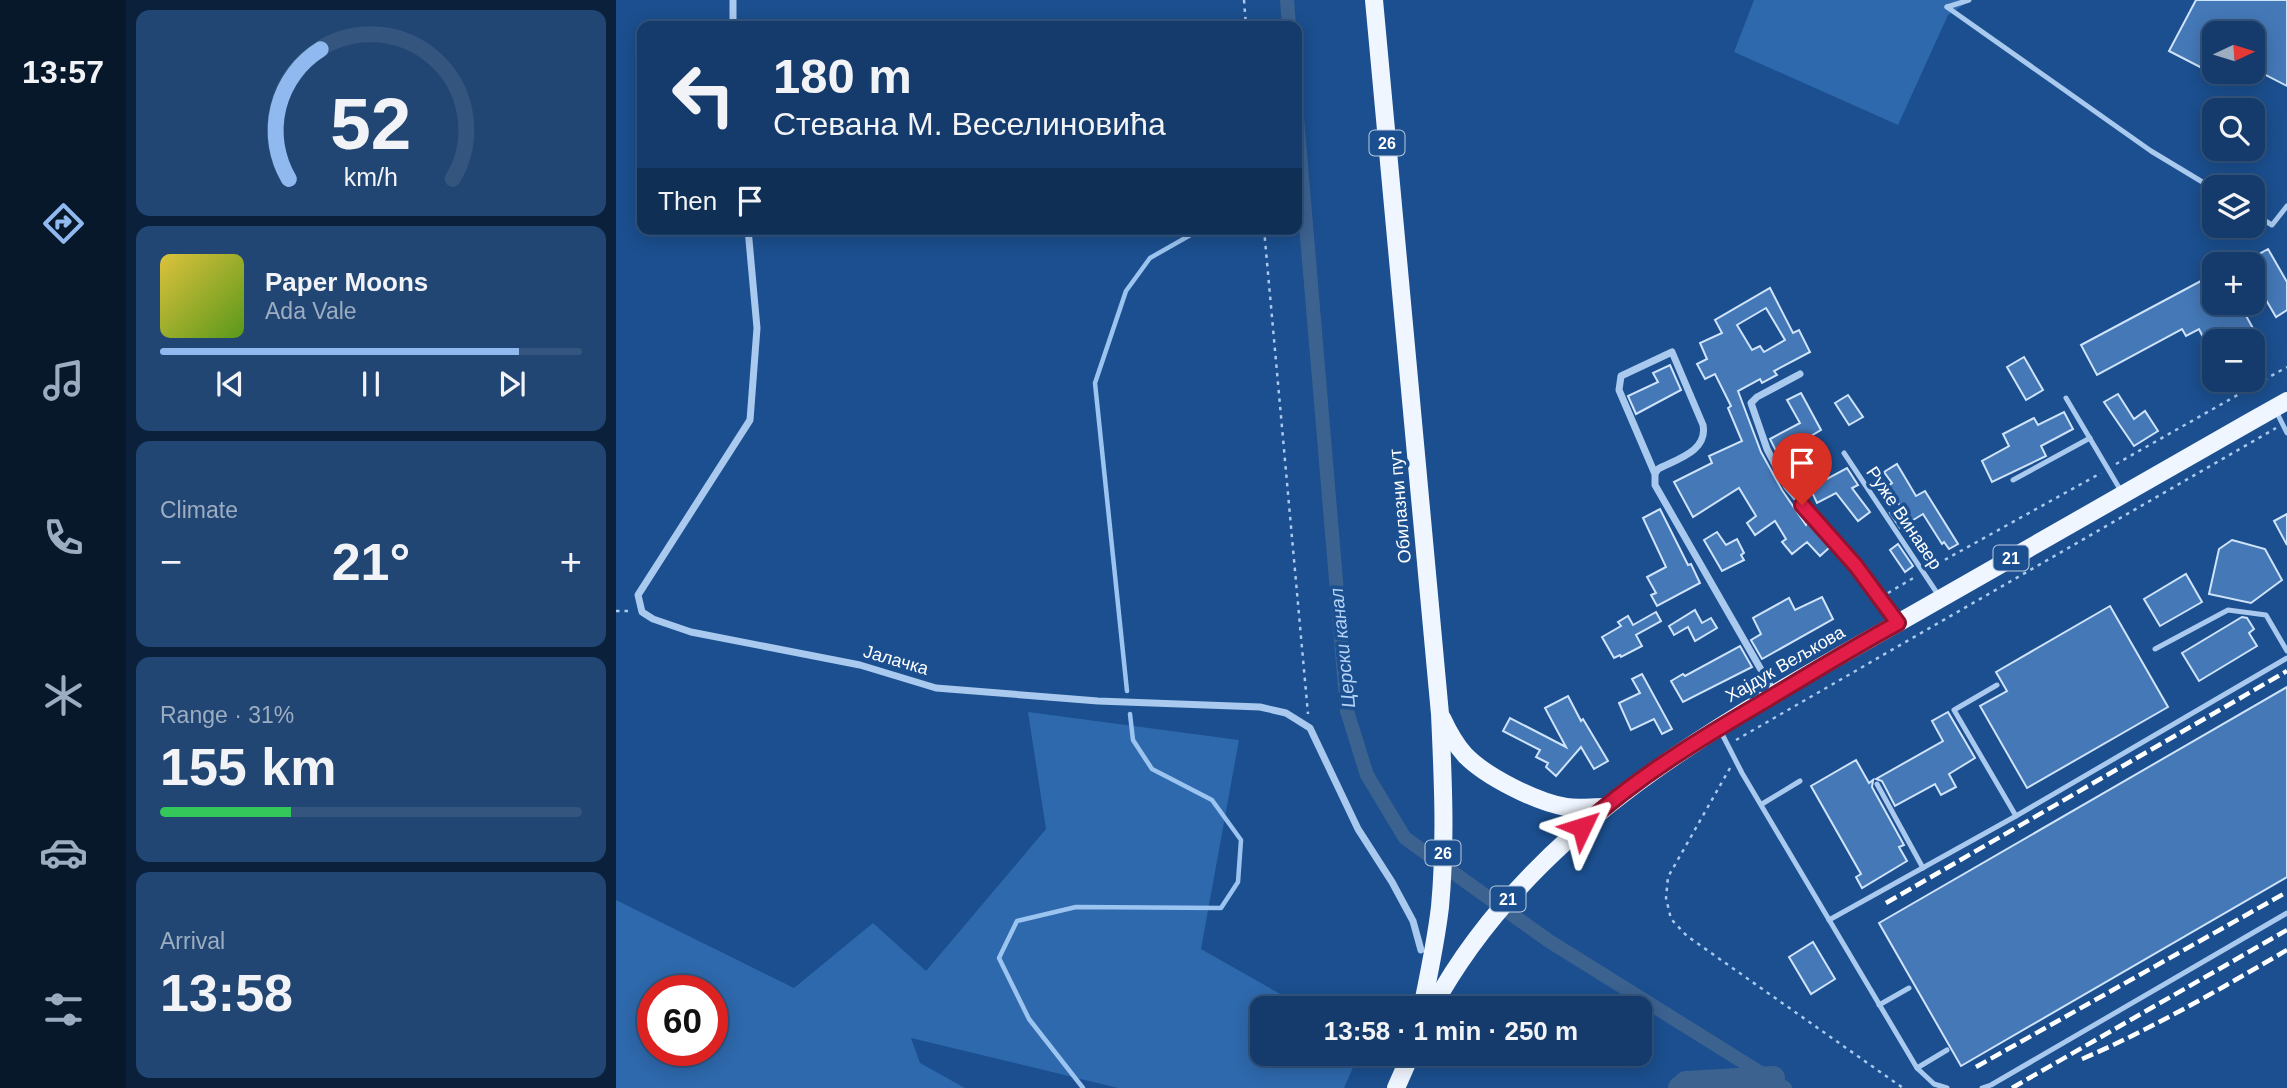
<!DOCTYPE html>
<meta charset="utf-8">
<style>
body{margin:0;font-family:Arial,sans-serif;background:#214673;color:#f1f3f6;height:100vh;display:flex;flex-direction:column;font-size:26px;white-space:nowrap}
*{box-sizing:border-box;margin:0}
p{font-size:23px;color:#9dadc1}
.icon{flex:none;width:38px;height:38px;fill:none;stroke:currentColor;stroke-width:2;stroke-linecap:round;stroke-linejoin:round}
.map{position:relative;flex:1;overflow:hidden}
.panel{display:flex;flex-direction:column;gap:10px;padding:10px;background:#0b203b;width:490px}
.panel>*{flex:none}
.guide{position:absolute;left:21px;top:21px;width:665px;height:214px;border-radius:14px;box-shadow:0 4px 18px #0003,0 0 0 2px #33557e;background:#143b6b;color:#f1f3f6;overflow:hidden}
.needle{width:46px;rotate:86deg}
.tools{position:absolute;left:1586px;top:21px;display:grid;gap:14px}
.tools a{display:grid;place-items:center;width:63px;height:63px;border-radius:14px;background:#143b6b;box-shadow:0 4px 18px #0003,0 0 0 2px #33557e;font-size:35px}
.speed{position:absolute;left:21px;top:975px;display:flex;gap:14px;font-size:35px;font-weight:700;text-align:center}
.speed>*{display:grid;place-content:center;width:91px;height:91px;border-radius:50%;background:#143b6b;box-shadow:0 4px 18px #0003,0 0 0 2px #33557e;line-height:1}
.speed .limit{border:10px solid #d22;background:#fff;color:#111}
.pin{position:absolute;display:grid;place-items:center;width:60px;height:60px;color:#fff;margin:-72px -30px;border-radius:50% 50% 50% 0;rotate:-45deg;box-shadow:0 0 7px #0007}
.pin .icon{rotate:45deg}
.me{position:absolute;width:77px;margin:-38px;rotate:49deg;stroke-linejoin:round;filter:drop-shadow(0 0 5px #0008)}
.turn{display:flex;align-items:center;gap:24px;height:147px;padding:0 21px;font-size:32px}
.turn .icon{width:91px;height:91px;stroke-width:2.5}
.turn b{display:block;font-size:49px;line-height:60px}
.then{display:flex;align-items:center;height:66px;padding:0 21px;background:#0003;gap:14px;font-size:26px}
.big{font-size:52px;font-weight:700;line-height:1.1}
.panel .card{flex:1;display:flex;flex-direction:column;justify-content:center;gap:10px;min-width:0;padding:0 24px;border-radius:14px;background:#214673}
.panel .dial{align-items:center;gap:0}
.dial svg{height:182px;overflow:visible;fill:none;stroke:#33557e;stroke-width:7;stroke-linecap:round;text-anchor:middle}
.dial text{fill:#f1f3f6;stroke:none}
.song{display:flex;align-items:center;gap:21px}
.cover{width:84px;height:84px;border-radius:10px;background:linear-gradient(135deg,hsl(50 70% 55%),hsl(90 70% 35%))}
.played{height:7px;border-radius:4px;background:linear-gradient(90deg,#90b9f0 85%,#33557e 85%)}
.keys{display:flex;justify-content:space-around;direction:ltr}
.heat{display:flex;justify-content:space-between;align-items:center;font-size:38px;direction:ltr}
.charge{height:10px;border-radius:5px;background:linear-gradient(90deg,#34c759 31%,#33557e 0)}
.trip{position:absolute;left:634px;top:996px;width:402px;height:70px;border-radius:14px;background:#143b6b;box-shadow:0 4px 18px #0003,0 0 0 2px #33557e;font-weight:700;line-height:70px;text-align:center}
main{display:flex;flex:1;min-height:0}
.dock{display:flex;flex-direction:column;width:126px;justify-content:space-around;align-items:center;background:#08182b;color:#9dadc1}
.dock .icon{width:49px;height:49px}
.dock .current{color:#90b9f0}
.dock b{font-size:32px;color:#f1f3f6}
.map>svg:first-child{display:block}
</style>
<main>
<nav class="dock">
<b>13:57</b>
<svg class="icon current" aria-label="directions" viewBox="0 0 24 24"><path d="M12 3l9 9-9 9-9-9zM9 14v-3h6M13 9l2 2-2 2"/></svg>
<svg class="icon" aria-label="music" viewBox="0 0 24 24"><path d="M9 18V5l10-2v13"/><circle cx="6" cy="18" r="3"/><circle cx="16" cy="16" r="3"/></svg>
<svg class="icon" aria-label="phone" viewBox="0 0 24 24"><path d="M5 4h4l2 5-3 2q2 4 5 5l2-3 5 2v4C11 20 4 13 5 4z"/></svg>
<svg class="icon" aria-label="climate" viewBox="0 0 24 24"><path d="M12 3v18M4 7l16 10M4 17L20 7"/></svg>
<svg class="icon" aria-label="car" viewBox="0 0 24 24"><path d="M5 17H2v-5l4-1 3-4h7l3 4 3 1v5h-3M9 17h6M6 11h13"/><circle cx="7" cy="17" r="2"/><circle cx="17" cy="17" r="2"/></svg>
<svg class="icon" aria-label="filters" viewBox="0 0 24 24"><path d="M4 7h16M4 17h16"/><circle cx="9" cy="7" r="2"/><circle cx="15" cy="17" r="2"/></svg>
</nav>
<section class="panel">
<div class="card dial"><svg viewBox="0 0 100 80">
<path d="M14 69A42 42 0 1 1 86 69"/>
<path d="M14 69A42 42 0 0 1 28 12" stroke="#90b9f0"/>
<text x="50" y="56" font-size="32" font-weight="700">52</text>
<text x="50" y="72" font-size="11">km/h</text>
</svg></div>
<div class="card">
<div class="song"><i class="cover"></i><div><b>Paper Moons</b><p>Ada Vale</p></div></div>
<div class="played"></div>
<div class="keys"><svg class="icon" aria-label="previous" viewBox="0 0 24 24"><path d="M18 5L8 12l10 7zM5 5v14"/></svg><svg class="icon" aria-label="pause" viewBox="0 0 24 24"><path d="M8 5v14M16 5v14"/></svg><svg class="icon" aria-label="next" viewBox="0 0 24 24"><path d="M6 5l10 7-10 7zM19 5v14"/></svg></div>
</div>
<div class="card"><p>Climate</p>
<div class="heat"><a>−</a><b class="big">21°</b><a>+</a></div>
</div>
<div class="card"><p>Range · 31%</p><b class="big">155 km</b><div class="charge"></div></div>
<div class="card"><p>Arrival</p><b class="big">13:58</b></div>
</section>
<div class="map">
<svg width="1671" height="1088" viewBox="0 0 1671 1088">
<rect width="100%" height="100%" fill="#1b4f8f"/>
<!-- green -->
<g fill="#2e69ad" fill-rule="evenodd">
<path d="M1138 0H1355L1332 15 1282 125 1118 52Z"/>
<path d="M412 712 623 740 585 949 689 1008H646V1054H743L728 1088H502L295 1038 304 1063 349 1088H0V900L178 988 257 923 310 971 430 829ZM37 990H96V1050H37Z"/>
</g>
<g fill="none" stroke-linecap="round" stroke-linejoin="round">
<!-- stream -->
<g stroke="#9cc4f0" stroke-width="4.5">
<path d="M511 691 479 383 510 291 534 258 585 229"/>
<path d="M467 1088 413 1019 383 958 401 921 460 907 605 908 622 882 625 840 596 800 536 769 517 740 514 714"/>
</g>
<!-- canal -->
<g stroke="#3c6290" stroke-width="14">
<path d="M671 0 673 26"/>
<path d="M681 118 731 711 751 775 789 838 933 941 1169 1088"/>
</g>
<!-- river -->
<path stroke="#3c6290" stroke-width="24" d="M1064 1088 1070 1083 1157 1078"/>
</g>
<!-- building -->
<g fill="#4478b7" stroke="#cfe3fa" stroke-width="2" fill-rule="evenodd">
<path d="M1580 0H1671V86L1636 68V33H1598V66L1590 63 1588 69 1553 51Z"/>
<path d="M1652 249 1671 282V310L1660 317 1636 276V258Z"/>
<path d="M1598 274V303H1623L1644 341H1589L1583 329 1570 336 1566 329 1481 375 1465 345Z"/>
<path d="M1154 288 1177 333 1183 330 1194 352 1158 371 1161 375 1146 383 1144 379 1122 391 1145 452 1166 490 1190 525 1192 522 1214 547 1204 556 1191 542 1176 554 1166 542 1170 539 1159 521 1139 535 1131 523 1140 516 1123 488 1077 517 1058 482 1096 463 1093 456 1126 441 1112 408 1115 406 1099 374 1089 379 1081 364 1091 359 1084 343 1106 333 1099 320ZM1150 308 1169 340 1148 352 1144 346 1136 350 1121 325Z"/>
<path d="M1408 357 1427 390 1410 400 1391 367Z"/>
<path d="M1054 365 1065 390 1020 414 1012 396 1042 382 1037 373Z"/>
<path d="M1185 393 1205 430 1180 445 1193 473 1175 481 1154 439 1184 423 1171 400Z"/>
<path d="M1502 394 1518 419 1529 411 1542 431 1518 446 1488 402Z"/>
<path d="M1232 395 1247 417 1233 425 1219 403Z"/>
<path d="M1448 412 1457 429 1425 446 1430 456 1376 482 1366 461 1393 446 1387 434 1418 418 1422 425Z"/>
<path d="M1281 464 1300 496 1309 491 1342 544 1333 549 1328 542 1326 544 1307 514 1284 528 1274 513 1284 506 1272 486 1276 483 1268 472Z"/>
<path d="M1231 468 1242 485 1236 488 1254 512 1242 521 1220 493 1201 503 1194 488Z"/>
<path d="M1044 509 1072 565 1075 564 1084 583 1041 606 1035 595 1040 593 1031 577 1050 567 1027 518Z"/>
<path d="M1671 514V545L1658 521Z"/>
<path d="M1101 532 1110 545 1121 539 1128 553 1125 555 1128 560 1106 571 1088 540Z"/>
<path d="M1616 540 1649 549 1666 580 1635 603 1593 594 1603 549Z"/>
<path d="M1282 544 1297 566 1289 572 1274 550Z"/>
<path d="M1570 574 1586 602 1544 626 1528 599Z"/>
<path d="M1206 597 1217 619 1146 659 1135 640 1145 634 1137 618 1173 598 1179 610Z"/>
<path d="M1494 606 1552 707 1411 788 1364 706 1391 691 1380 672Z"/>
<path d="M1079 610 1086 623 1095 618 1101 628 1079 641 1072 627 1058 635 1053 626Z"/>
<path d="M1040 612 1045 621 1020 635 1026 646 1005 657 1004 655 998 658 986 637 1005 626 1002 622 1012 616 1017 625Z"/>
<path d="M1626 617 1631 618 1638 629 1633 633 1641 646 1583 681 1566 653Z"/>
<path d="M1124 646 1136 667 1067 702 1055 681 1067 674 1069 676Z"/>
<path d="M1026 674 1056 729 1046 734 1038 719 1015 730 1003 703 1024 693 1016 679Z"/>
<path d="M1671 687V877L1345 1066 1263 923Z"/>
<path d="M952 696 965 721 967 719 992 761 978 769 965 747 940 776 930 767 932 763 920 757 924 750 887 731 894 718 950 747 929 708Z"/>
<path d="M1332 712 1359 758 1333 774 1340 787 1325 795 1319 784 1279 806 1266 781 1260 779 1327 741 1316 721Z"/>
<path d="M1240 760 1253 783 1257 780 1256 787 1288 845 1283 847 1291 861 1246 888 1240 877 1245 874 1195 786Z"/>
<path d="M1197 942 1219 979 1195 994 1173 957Z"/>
</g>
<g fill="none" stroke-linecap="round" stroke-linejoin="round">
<!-- path -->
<g stroke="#a9c9ee" stroke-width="2.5" stroke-dasharray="3.5 5" stroke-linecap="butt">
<path d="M628 0 630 26"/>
<path d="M648 229 692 714"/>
<path d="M1500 464 1671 367"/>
<path d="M1314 568 1485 473"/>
<path d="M1272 593 1299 577"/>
<path d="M0 611H14"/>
<path d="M1120 740 1660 428"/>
<path d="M1114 768 1052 877 1050 898 1055 919 1071 936 1287 1088"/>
</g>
<!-- service -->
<g stroke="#a9c9ee" stroke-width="5">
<path d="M1331 7 1535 151 1598 189"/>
<path d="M1331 7 1353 0"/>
<path d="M1636 213 1656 225 1671 206"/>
<path d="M1450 398 1505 491"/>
<path d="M1660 411 1671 433"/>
<path d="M1228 453 1323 596"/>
<path d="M1397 480 1474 438"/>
<path d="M1539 649 1612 610 1650 615 1671 651"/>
<path d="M1381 685 1338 710 1400 816"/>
<path d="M1104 730 1126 773 1301 1068 1318 1084 1331 1088"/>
<path d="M1261 784 1307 868"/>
<path d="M1146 804 1184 781"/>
<path d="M1213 920 1400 816 1671 658"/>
<path d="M1263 1005 1293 988"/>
<path d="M1301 1068 1331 1050"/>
<path d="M1366 1088 1375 1085 1671 913"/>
</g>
<!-- minor -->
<g stroke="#a9c9ee" stroke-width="7">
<path d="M117 26V0"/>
<path d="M132 229 141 328 134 420 22 595 26 612 37 619 75 632 244 665 320 688 482 701 644 707 670 713 694 728 742 829 776 882 797 921 805 950"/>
<path d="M1184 374 1141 397 1135 403 1151 449 1171 487 1239 566 1282 623"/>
<path d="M1039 474 1003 390 1005 376 1056 352 1087 425C1092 451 1061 459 1042 469L1039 474V485L1159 694"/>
</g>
<!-- primary -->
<g stroke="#f0f6ff" stroke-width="18">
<path d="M758 0 824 714C827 778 830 843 824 907 820 941 813 974 806 1008"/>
<path d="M826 718C832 731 839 744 849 755 869 776 920 802 950 807 962 809 975 807 988 807"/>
<path d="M816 1008C922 813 1125 713 1310 607 1430 539 1550 469 1671 401"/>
<path d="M780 1088 795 1054"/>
</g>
<!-- rail -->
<g stroke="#fff" stroke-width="4.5" stroke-dasharray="12 5" stroke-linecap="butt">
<path d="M1270 903 1671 671"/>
<path d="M1466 1059C1538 1028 1604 989 1671 950"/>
<path d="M1360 1067 1671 892"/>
<path d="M1396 1088 1671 930"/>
</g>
</g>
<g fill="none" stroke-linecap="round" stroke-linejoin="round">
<!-- route casing -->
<g stroke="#92132f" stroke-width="18">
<path id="route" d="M966 827C1022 776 1087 737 1152 699 1195 673 1238 647 1282 623L1240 566 1186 505"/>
</g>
<!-- route -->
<use href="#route" stroke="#e11d48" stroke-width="12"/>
</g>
<g text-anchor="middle" stroke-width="7" stroke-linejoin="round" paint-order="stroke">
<!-- shield labels -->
<g fill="#1b4f8f" stroke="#bbcadd" stroke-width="2">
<rect x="753.5" y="130.5" width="35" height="25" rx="5"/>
<rect x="1377.5" y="545.5" width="35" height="25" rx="5"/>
<rect x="809.5" y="840.5" width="35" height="25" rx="5"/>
<rect x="874.5" y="886.5" width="35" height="25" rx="5"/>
</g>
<g font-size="16" font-weight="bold" fill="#fff">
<text x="771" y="149">26</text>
<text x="1395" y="564">21</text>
<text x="827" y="859">26</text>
<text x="892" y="905">21</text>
</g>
<!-- street labels -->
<g font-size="18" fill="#fff" stroke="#1b4f8f">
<text transform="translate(784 506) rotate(-95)" y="6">Обилазни пут</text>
<text transform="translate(1288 518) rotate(56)" y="6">Руже Винавер</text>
<text transform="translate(280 660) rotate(16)" y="6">Јалачка</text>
<text transform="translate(1169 664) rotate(-30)" y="6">Хајдук Вељкова</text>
</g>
<!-- water labels -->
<g font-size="19" font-style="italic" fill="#b5d3f5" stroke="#1b4f8f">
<text transform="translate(726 648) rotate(-96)" y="7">Церски канал</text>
</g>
</g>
</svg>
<div class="tools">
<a><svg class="needle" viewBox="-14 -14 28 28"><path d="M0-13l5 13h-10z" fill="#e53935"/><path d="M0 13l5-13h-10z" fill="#9dadc1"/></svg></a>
<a><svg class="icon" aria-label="search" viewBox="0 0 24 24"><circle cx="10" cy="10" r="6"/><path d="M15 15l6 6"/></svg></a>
<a><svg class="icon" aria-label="layers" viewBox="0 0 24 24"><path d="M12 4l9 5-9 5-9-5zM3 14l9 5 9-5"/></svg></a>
<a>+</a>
<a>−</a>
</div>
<div class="speed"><div class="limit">60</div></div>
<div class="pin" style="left:1186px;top:505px;background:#d93025"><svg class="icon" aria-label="arrive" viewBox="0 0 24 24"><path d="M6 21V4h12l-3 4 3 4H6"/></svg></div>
<svg class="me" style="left:966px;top:827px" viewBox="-20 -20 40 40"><path d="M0-17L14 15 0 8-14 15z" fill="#e11d48" stroke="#fff" stroke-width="4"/></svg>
<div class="trip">13:58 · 1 min · 250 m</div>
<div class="guide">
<div class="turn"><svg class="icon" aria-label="left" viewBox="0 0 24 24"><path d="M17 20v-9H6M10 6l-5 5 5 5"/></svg><div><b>180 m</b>Стевана М. Веселиновића</div></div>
<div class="then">Then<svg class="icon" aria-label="arrive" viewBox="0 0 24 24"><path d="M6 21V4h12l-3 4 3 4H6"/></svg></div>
</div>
</div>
</main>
